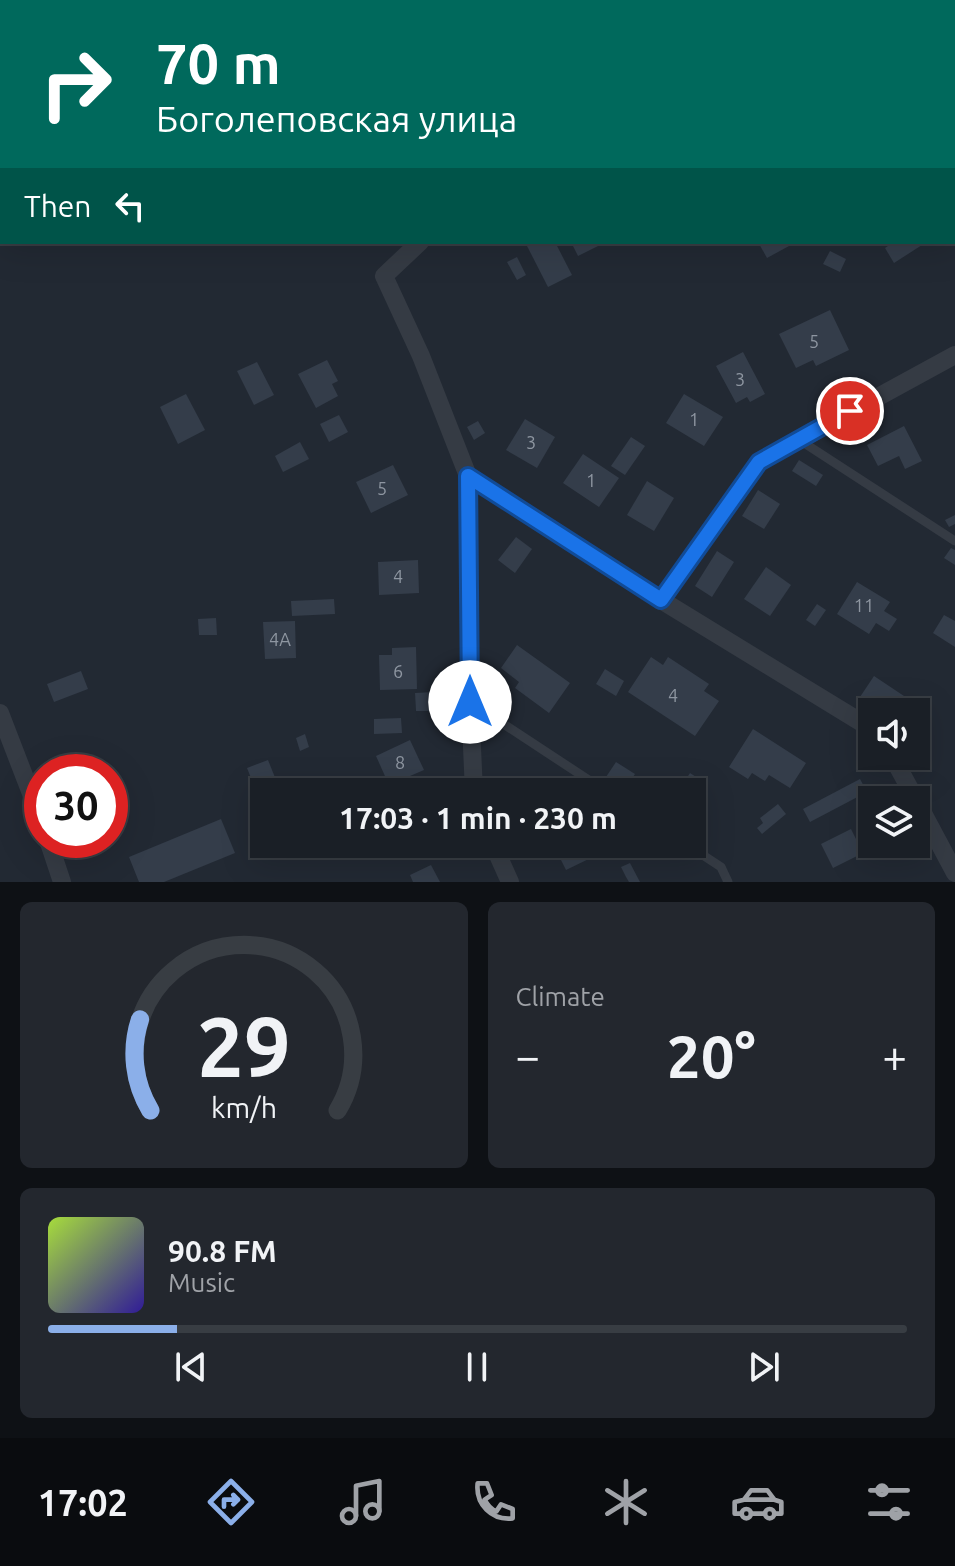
<!DOCTYPE html>
<meta charset="utf-8">
<style>
body{margin:0;font-family:Ubuntu,sans-serif;background:#23272e;color:#f1f3f6;height:100vh;display:flex;flex-direction:column;font-size:30px;white-space:nowrap}
*{box-sizing:border-box;margin:0}
p{font-size:26px;color:#9fa2a7}
.icon{flex:none;width:44px;height:44px;fill:none;stroke:currentColor;stroke-width:2;stroke-linecap:round;stroke-linejoin:round}
.map{position:relative;height:882px;overflow:hidden}
.drawer{display:flex;flex-direction:column;gap:20px;padding:20px;background:#0e1115;flex:1}
.drawer>*{flex:none}
.banner{position:absolute;left:0px;top:0px;width:956px;height:244px;box-shadow:0 8px 32px #0002,0 0 0 2px #383d43;background:#00695c;color:#fff;overflow:hidden}
.fabs{position:absolute;left:858px;top:698px;display:grid;gap:16px}
.fabs a{display:grid;place-items:center;width:72px;height:72px;border-radius:0px;background:#1a1f26;box-shadow:0 8px 32px #0002,0 0 0 2px #383d43;font-size:40px}
.speed{position:absolute;left:24px;top:754px;display:flex;gap:16px;font-size:40px;font-weight:700;text-align:center}
.speed>*{display:grid;place-content:center;width:104px;height:104px;border-radius:50%;background:#1a1f26;box-shadow:0 8px 32px #0002,0 0 0 2px #383d43;line-height:1}
.speed .limit{border:12px solid #d22;background:#fff;color:#111}
.pin{position:absolute;display:grid;place-items:center;width:68px;height:68px;color:#fff;margin:-34px;border:4px solid #fff;border-radius:50%;box-shadow:0 2px 8px #0007}
.me{position:absolute;width:88px;margin:-44px;rotate:0deg;stroke-linejoin:round;filter:drop-shadow(0 0 6px #0008)}
.turn{display:flex;align-items:center;gap:28px;height:168px;padding:0 24px;font-size:36px}
.turn .icon{width:104px;height:104px;stroke-width:2.5}
.turn b{display:block;font-size:56px;line-height:68px}
.then{display:flex;align-items:center;height:76px;padding:0 24px;background:#0003;gap:16px;font-size:30px}
.big{font-size:60px;font-weight:700;line-height:1.1}
.drawer .card{flex:1;display:flex;flex-direction:column;justify-content:center;gap:12px;min-width:0;padding:0 28px;border-radius:12px;background:#23272e}
.drawer .dial{align-items:center;gap:0}
.dial svg{height:208px;overflow:visible;fill:none;stroke:#383d43;stroke-width:7;stroke-linecap:round;text-anchor:middle}
.dial text{fill:#f1f3f6;stroke:none}
.song{display:flex;align-items:center;gap:24px}
.cover{width:96px;height:96px;border-radius:12px;background:linear-gradient(135deg,hsl(80 70% 55%),hsl(250 70% 35%))}
.played{height:8px;border-radius:4px;background:linear-gradient(90deg,#8bafe9 15%,#383d43 15%)}
.keys{display:flex;justify-content:space-around;direction:ltr}
.heat{display:flex;justify-content:space-between;align-items:center;font-size:44px;direction:ltr}
.drawer .tiles{flex:1;display:grid;gap:20px;grid-template-columns:1fr 1fr}
.card:last-child{grid-column:span 2}
.trip{position:absolute;left:250px;top:778px;width:456px;height:80px;border-radius:0px;background:#1a1f26;box-shadow:0 8px 32px #0002,0 0 0 2px #383d43;font-weight:700;line-height:80px;text-align:center}
.dock{display:flex;height:128px;justify-content:space-around;align-items:center;background:#0a0c0f;color:#9fa2a7}
.dock .icon{width:56px;height:56px}
.dock .on{color:#8bafe9}
.dock b{font-size:36px;color:#f1f3f6}
.map>svg:first-child{display:block}
</style>
<div class="map">
<svg width="955" height="882" viewBox="0 0 955 882">
<rect width="100%" height="100%" fill="#222933"/>
<!-- building -->
<g fill="#343d4a">
<path d="M530 242H555L572 275 548 287 526 244Z"/>
<path d="M571 242H606L578 256Z"/>
<path d="M758 242H791L789 246 767 258Z"/>
<path d="M894 242H921L922 245 894 263 885 248Z"/>
<path d="M830 251 846 259 840 272 823 264Z"/>
<path d="M517 257 526 275 517 280 507 262Z"/>
<path d="M830 310 849 350 816 366 813 360 796 368 779 334Z"/>
<path d="M743 352 765 394 750 402 747 397 736 403 716 366Z"/>
<path d="M327 360 338 381 332 384 338 396 316 408 298 374Z"/>
<path d="M257 362 274 395 254 405 237 371Z"/>
<path d="M186 394 205 430 178 444 160 407Z"/>
<path d="M684 394 723 417 704 446 666 423Z"/>
<path d="M339 415 348 432 329 442 320 424Z"/>
<path d="M525 419 555 437 537 468 506 450Z"/>
<path d="M478 421 485 433 474 440 467 427Z"/>
<path d="M904 426 922 461 905 469 899 456 878 466 867 445Z"/>
<path d="M631 437 645 446 625 475 611 466Z"/>
<path d="M300 442 309 459 283 472 275 456Z"/>
<path d="M583 454 619 478 599 507 563 483Z"/>
<path d="M799 460 823 475 816 486 792 471Z"/>
<path d="M393 465 408 495 371 513 356 482Z"/>
<path d="M647 481 674 498 654 531 627 515Z"/>
<path d="M758 490 780 504 764 529 742 516Z"/>
<path d="M955 515V524L949 527 945 520Z"/>
<path d="M516 537 532 549 515 573 498 560Z"/>
<path d="M951 548 955 550V565L944 558Z"/>
<path d="M717 551 734 562 712 597 695 586Z"/>
<path d="M418 560 419 593 379 595 378 562Z"/>
<path d="M766 567 791 585 770 616 744 599Z"/>
<path d="M857 582 890 602 884 611 897 619 889 631 876 623 869 634 837 614Z"/>
<path d="M334 599 335 614 292 616 291 601Z"/>
<path d="M817 604 826 610 815 626 806 620Z"/>
<path d="M944 615 955 621V647L933 633Z"/>
<path d="M216 618 217 635H199L198 619Z"/>
<path d="M295 621 296 658 265 659 263 622Z"/>
<path d="M517 645 570 683 549 713 515 688 519 682 501 668Z"/>
<path d="M416 647 417 689 380 690 379 655H392V648Z"/>
<path d="M651 657 663 665 668 657 709 684 704 691 719 701 695 736 628 692Z"/>
<path d="M605 669 624 681 616 696 596 684Z"/>
<path d="M81 671 88 689 54 702 47 684Z"/>
<path d="M874 676 922 708 914 712H882L860 697Z"/>
<path d="M433 692 434 711H416L415 693Z"/>
<path d="M401 718 402 733 374 734V719Z"/>
<path d="M753 729 806 763 790 788 769 775 765 781 752 773 748 779 729 767Z"/>
<path d="M305 734 309 747 300 751 296 738Z"/>
<path d="M410 740 424 770 389 785 376 756Z"/>
<path d="M268 760 276 780 255 788 247 768Z"/>
<path d="M616 762 635 774 623 792 604 780Z"/>
<path d="M690 773 707 784 697 801 692 798V792L679 790Z"/>
<path d="M860 779 867 792 810 822 803 809Z"/>
<path d="M654 783 669 792H649Z"/>
<path d="M316 784 320 792H301Z"/>
<path d="M778 804 786 814 762 834 757 828 763 823 760 818Z"/>
<path d="M221 819 235 853 164 882H139L129 857Z"/>
<path d="M851 829 863 853 833 868 821 844Z"/>
<path d="M553 844H595L599 854 566 870Z"/>
<path d="M640 844H668L660 856Z"/>
<path d="M630 863 640 882H629L626 877 621 867Z"/>
<path d="M431 865 440 882H413L410 875Z"/>
</g>
<g fill="none" stroke-linecap="round" stroke-linejoin="round">
<!-- lane -->
<g stroke="#353b44" stroke-width="9">
<path d="M801 441 955 541"/>
<path d="M470 702 607 792"/>
<path d="M686 844 721 867 728 882"/>
</g>
<!-- street -->
<g stroke="#353b44" stroke-width="18">
<path d="M200 0 201 2"/>
<path d="M534 0 535 2"/>
<path d="M558 2 562 0"/>
<path d="M768 2 770 0"/>
<path d="M954 162 955 163"/>
<path d="M420 242 384 276 421 356 468 476 470 702 474 792"/>
<path d="M468 476 661 600 872 729"/>
<path d="M661 600 759 462 955 355"/>
<path d="M0 713 42 822"/>
<path d="M892 756 916 800"/>
<path d="M916 800 955 873"/>
<path d="M48 840 62 882"/>
<path d="M493 844 510 882"/>
</g>
</g>
<g fill="none" stroke-linecap="round" stroke-linejoin="round">
<!-- route casing -->
<g stroke="#114b97" stroke-width="20">
<path id="route" d="M470 702 468 476 661 600 759 462 850 411"/>
</g>
<!-- route -->
<use href="#route" stroke="#1a73e8" stroke-width="14"/>
</g>
<g text-anchor="middle" stroke-width="8" stroke-linejoin="round" paint-order="stroke">
<!-- number labels -->
<g font-size="18" fill="#8e96a1">
<text x="814" y="348">5</text>
<text x="740" y="386">3</text>
<text x="694" y="426">1</text>
<text x="531" y="449">3</text>
<text x="591" y="487">1</text>
<text x="382" y="495">5</text>
<text x="398" y="583">4</text>
<text x="864" y="612">11</text>
<text x="280" y="646">4А</text>
<text x="398" y="678">6</text>
<text x="673" y="702">4</text>
<text x="400" y="769">8</text>
</g>
</g>
</svg>
<div class="fabs">
<a><svg class="icon" aria-label="sound" viewBox="0 0 24 24"><path d="M4 9h4l5-4v14l-5-4H4zM17 9q2 3 0 6"/></svg></a>
<a><svg class="icon" aria-label="layers" viewBox="0 0 24 24"><path d="M12 4l9 5-9 5-9-5zM3 14l9 5 9-5"/></svg></a>
</div>
<div class="speed"><div class="limit">30</div></div>
<div class="pin" style="left:850px;top:411px;background:#d93025"><svg class="icon" aria-label="arrive" viewBox="0 0 24 24"><path d="M6 21V4h12l-3 4 3 4H6"/></svg></div>
<svg class="me" style="left:470px;top:702px" viewBox="-20 -20 40 40"><circle r="19" fill="#fff"/><path d="M0-13L10 11 0 6-10 11z" fill="#1a73e8"/></svg>
<div class="trip">17:03 · 1 min · 230 m</div>
<div class="banner">
<div class="turn"><svg class="icon" aria-label="right" viewBox="0 0 24 24"><path d="M7 20v-9h11M14 6l5 5-5 5"/></svg><div><b>70 m</b>Боголеповская улица</div></div>
<div class="then">Then<svg class="icon" aria-label="left" viewBox="0 0 24 24"><path d="M17 20v-9H6M10 6l-5 5 5 5"/></svg></div>
</div>
</div>
<section class="drawer">
<div class="tiles">
<div class="card dial"><svg viewBox="0 0 100 80">
<path d="M14 69A42 42 0 1 1 86 69"/>
<path d="M14 69A42 42 0 0 1 10 34" stroke="#8bafe9"/>
<text x="50" y="56" font-size="32" font-weight="700">29</text>
<text x="50" y="72" font-size="11">km/h</text>
</svg></div>
<div class="card"><p>Climate</p>
<div class="heat"><a>−</a><b class="big">20°</b><a>+</a></div>
</div>
<div class="card">
<div class="song"><i class="cover"></i><div><b>90.8 FM</b><p>Music</p></div></div>
<div class="played"></div>
<div class="keys"><svg class="icon" aria-label="previous" viewBox="0 0 24 24"><path d="M18 5L8 12l10 7zM5 5v14"/></svg><svg class="icon" aria-label="pause" viewBox="0 0 24 24"><path d="M8 5v14M16 5v14"/></svg><svg class="icon" aria-label="next" viewBox="0 0 24 24"><path d="M6 5l10 7-10 7zM19 5v14"/></svg></div>
</div>
</div>
</section>
<nav class="dock">
<b>17:02</b>
<svg class="icon on" aria-label="directions" viewBox="0 0 24 24"><path d="M12 3l9 9-9 9-9-9zM9 14v-3h6M13 9l2 2-2 2"/></svg>
<svg class="icon" aria-label="music" viewBox="0 0 24 24"><path d="M9 18V5l10-2v13"/><circle cx="6" cy="18" r="3"/><circle cx="16" cy="16" r="3"/></svg>
<svg class="icon" aria-label="phone" viewBox="0 0 24 24"><path d="M5 4h4l2 5-3 2q2 4 5 5l2-3 5 2v4C11 20 4 13 5 4z"/></svg>
<svg class="icon" aria-label="climate" viewBox="0 0 24 24"><path d="M12 3v18M4 7l16 10M4 17L20 7"/></svg>
<svg class="icon" aria-label="car" viewBox="0 0 24 24"><path d="M5 17H2v-5l4-1 3-4h7l3 4 3 1v5h-3M9 17h6M6 11h13"/><circle cx="7" cy="17" r="2"/><circle cx="17" cy="17" r="2"/></svg>
<svg class="icon" aria-label="filters" viewBox="0 0 24 24"><path d="M4 7h16M4 17h16"/><circle cx="9" cy="7" r="2"/><circle cx="15" cy="17" r="2"/></svg>
</nav>
